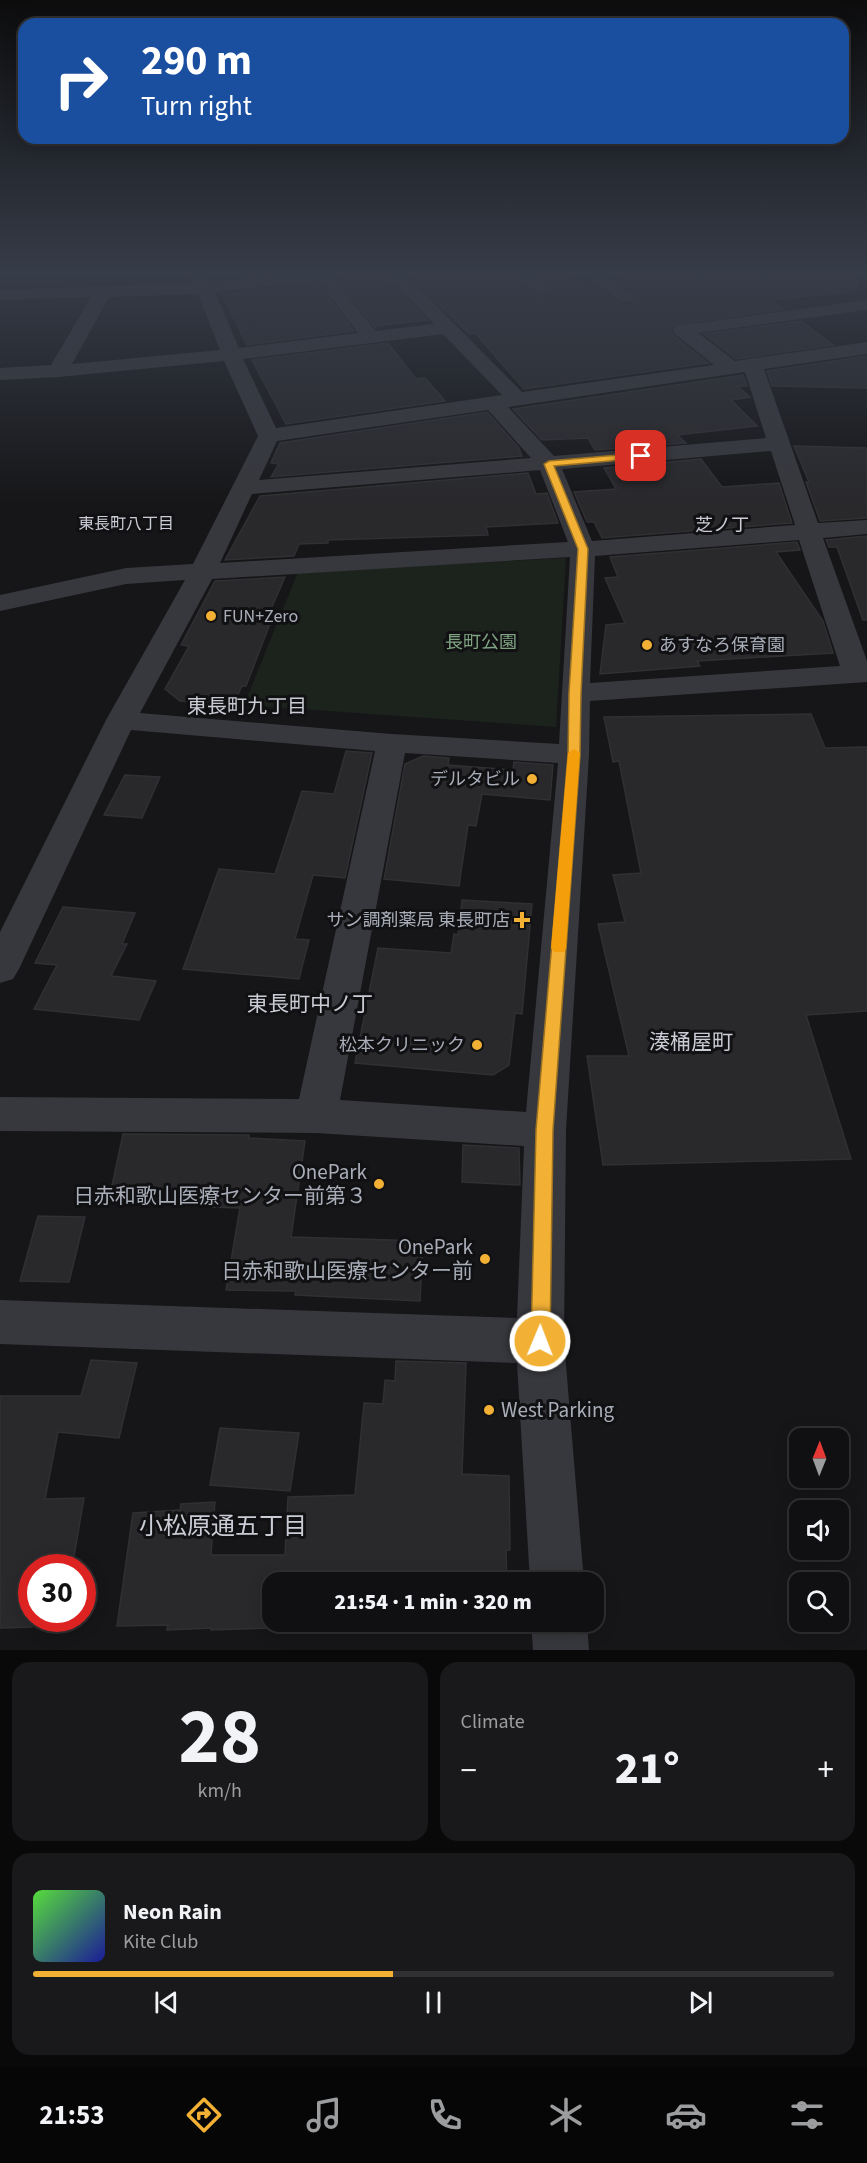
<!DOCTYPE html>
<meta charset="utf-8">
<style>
body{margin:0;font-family:"Source Sans 3","Noto Sans JP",sans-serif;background:#19191b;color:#f1f3f6;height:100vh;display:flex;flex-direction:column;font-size:22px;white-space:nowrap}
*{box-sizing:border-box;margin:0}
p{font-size:20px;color:#9c9d9f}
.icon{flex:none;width:33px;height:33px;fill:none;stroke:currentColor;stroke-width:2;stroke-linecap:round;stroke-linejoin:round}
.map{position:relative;height:1650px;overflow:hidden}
.drawer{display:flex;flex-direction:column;gap:12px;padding:12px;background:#09090a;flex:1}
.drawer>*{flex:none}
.top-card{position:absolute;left:18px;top:18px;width:831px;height:126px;border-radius:18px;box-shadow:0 3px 15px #0003,0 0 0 2px #303032;background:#1a4fa0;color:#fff;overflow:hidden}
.needle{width:39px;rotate:1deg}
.buttons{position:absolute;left:789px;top:1428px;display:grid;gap:12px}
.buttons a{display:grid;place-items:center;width:60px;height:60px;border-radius:12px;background:#101012;box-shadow:0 3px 15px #0003,0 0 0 2px #303032;font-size:30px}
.speed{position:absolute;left:18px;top:1554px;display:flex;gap:12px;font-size:30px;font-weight:700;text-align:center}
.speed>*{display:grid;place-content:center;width:78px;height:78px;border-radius:50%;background:#101012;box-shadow:0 3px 15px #0003,0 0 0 2px #303032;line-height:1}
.speed .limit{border:9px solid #d22;background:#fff;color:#111}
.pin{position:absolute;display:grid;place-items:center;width:51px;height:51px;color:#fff;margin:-26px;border-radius:12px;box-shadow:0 3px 9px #0006}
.me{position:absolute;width:66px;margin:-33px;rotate:1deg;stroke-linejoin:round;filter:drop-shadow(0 0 4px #0008)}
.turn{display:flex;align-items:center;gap:21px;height:126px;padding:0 24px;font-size:27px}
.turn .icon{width:78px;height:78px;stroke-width:2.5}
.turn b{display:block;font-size:42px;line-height:51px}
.big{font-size:45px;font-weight:800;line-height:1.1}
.drawer .tile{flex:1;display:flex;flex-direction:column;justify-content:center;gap:9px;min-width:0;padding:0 21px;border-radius:18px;background:#19191b}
.drawer .dial{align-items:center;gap:0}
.dial b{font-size:78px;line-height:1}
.song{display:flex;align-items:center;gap:18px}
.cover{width:72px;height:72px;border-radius:9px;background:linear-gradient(135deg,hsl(110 70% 55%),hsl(240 70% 35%))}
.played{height:6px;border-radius:3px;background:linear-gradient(90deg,#f2b134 45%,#303032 45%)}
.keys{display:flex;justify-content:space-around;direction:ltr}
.heat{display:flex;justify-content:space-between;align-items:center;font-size:33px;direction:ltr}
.drawer .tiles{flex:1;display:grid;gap:12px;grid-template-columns:1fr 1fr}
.tile:last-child{grid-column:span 2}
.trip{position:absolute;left:262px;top:1572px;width:342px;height:60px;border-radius:18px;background:#101012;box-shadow:0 3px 15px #0003,0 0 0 2px #303032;font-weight:800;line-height:60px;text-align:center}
.tabs{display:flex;height:96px;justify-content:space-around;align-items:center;background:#060607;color:#9c9d9f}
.tabs .icon{width:42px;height:42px}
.tabs .active{color:#f2b134}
.tabs b{font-size:27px;color:#f1f3f6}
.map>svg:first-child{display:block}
</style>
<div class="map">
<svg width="867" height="1650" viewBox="0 0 867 1650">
<rect width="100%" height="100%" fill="#161618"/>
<!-- green -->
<path fill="#1c231d" d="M566 558 556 727 244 705 298 572Z"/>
<!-- building -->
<g fill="#29292c" stroke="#303034" stroke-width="1.5">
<path d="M345 274H384L427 320 375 326 376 329 338 280Z"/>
<path d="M408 274H513L537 296H549L554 290 537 274H564L580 284 592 283 620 304H632L637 298 616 280 671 274H691L696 278 732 274H856L857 291 771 300 784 309 673 325 671 331 674 336 708 363 524 389 475 333 469 334Z"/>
<path d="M318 283 354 331 247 345 222 294Z"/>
<path d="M801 321 833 345 736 359 704 334Z"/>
<path d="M388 343 416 379 425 378 445 401 286 424 252 360Z"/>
<path d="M867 356V388L772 386 767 371Z"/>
<path d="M743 375 747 386H737L750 397 731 400 757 426 677 435 686 443 595 450 588 438 542 440 513 409Z"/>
<path d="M487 412 519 448 522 456 271 477 279 464 271 463 280 443Z"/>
<path d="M794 446 867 448V518L820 521 806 482H809Z"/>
<path d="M701 459 722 487 779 483 792 523 602 538 594 522H587L574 492 616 489 604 468Z"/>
<path d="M528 473 536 494 547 493 558 523 486 527 488 535 328 540V543L299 544 294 556 225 560 260 496Z"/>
<path d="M867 536V620H863L837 547H829L826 540Z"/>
<path d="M797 542 800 550 776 552 823 621 833 653 697 661 700 666 600 674 606 625 625 623 605 578 618 577 610 557Z"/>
<path d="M285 577 268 616H273L246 686H242L233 705 180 701 165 689 189 646 181 645 215 581Z"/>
<path d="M811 714 825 748 867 747V1011L806 1015 851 1159 603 1165 587 1056H629L598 924 625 922 613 875 641 873 619 761 613 762 604 717Z"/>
<path d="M346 751 372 753 345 878 313 875 295 939 309 940 299 979 183 969 219 869 275 874 302 791 334 794Z"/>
<path d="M423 756 449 758 448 765 513 770 514 762 553 765 550 800 482 794 476 826 468 825 459 886 384 879 405 764Z"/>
<path d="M125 775 160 777 142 818 104 815Z"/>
<path d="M462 900 532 904 522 1014 515 1013 509 1065 493 1075 355 1063 378 948 451 953 454 934 458 935Z"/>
<path d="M63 907 135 913 122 944H127L111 976 156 981 139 1020 34 1009 57 965 35 963Z"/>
<path d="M123 1134 249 1135V1138L305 1141 291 1237 423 1241 420 1301 295 1295 296 1291 226 1290 240 1208 210 1207 211 1201 109 1200Z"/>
<path d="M463 1145 519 1148 520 1185 462 1182Z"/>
<path d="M38 1216 85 1217 69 1282 20 1281Z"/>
<path d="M91 1360 137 1363 119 1438 58 1432 45 1499 84 1498 72 1568H32V1627L0 1628V1396H81Z"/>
<path d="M396 1361 466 1363 462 1474 509 1476 510 1550H506L507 1582H273V1628L211 1630 212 1628 167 1630 168 1625 117 1626 133 1513 180 1510 181 1504 215 1502 211 1555H285L288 1497 355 1495 364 1403 383 1404 385 1380 395 1381Z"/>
<path d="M220 1428 299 1433 290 1491 210 1485Z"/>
</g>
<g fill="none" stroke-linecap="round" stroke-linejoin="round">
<!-- street -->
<g fill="#37383d" fill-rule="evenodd">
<path d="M185 274H203L209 282 287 274H343L335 279 375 331 434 324 386 274H405L522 392 714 365 675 334 673 330 675 326 867 300V310L698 333 735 361 867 342V354L764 369 818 523 867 520V534L823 538 867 661V682L590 701 589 755 566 1130 564 1341 584 1582H530L517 1363 0 1344V1300L517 1318 524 1146 316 1133 0 1131V1097L299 1099 375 751 131 730 19 969 13 979 0 983V932L106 720 185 580 126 584 0 611V595L126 568 193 564 258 436 224 361 58 377 0 380V368L51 365 91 297 0 300V290L192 283ZM319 281 358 333 239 348 215 292ZM198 294 220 350 72 364 109 297ZM443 334 502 395 276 428 243 359ZM745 372 766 438 554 456 508 407ZM488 410 531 458 259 480 277 441ZM771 451 795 525 592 541 562 469ZM540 470 568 542 220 563 252 494ZM799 540 840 666 590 683 595 556ZM570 557 559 744 392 734 140 713 212 579ZM405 753 558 763 526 1112 340 1100Z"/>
<path d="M515 274H534L552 290 549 294H537Z"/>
<path d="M585 274H605L635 298 632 302H620Z"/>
<path d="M531 1622H587L589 1650H533Z"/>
</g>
</g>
<!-- sky -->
<linearGradient id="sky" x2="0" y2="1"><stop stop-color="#0c0c0d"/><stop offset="0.54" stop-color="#363c48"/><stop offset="1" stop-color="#363c48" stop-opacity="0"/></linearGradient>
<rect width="867" height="505" fill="url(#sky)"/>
<!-- route -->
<path fill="#f2b134" stroke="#9d7322" stroke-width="1.5" d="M641 453 644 454V458L554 466 588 549 581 693 580 755 553 1130 550 1341 547 1348 540 1351 533 1348 531 1341 536 1130 568 755 569 693 578 549 544 464 549 461Z"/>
<!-- slow -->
<path fill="#f59e0b" d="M574 749 580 753 566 948 564 952H554L551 948 568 753Z"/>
<!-- markers -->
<g fill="#f2b134" stroke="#111113" stroke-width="2">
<circle cx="211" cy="616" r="6"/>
<circle cx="647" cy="645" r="6"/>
<circle cx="532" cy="779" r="6"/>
<path d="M519 911h6v6h6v6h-6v6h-6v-6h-6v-6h6z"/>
<circle cx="477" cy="1045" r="6"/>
<circle cx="379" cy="1184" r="6"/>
<circle cx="485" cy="1259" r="6"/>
<circle cx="489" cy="1410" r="6"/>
</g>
<g text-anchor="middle" stroke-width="6" stroke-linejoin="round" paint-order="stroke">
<!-- far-neighbourhood labels -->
<g font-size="16" fill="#c9ccd4" stroke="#111113">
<text x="126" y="529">東長町八丁目</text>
</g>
<!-- far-quarter labels -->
<g font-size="18" fill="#c9ccd4" stroke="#111113">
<text x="722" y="531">芝ノ丁</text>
</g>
<!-- poi labels -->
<g font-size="18" fill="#a8adb8" stroke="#111113" text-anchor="end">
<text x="223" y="622" text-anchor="start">FUN+Zero</text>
<text x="659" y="651" text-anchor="start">あすなろ保育園</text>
<text x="520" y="785">デルタビル</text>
<text x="510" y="926">サン調剤薬局 東長町店</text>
<text x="465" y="1051">松本クリニック</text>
</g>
<!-- park labels -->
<g font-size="18" fill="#7fa381" stroke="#111113">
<text x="481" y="648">長町公園</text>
</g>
<!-- neighbourhood labels -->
<g font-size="20" fill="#c9ccd4" stroke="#111113">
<text x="247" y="713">東長町九丁目</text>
</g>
<!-- quarter labels -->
<g font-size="21" fill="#c9ccd4" stroke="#111113">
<text x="310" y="1011">東長町中ノ丁</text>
<text x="691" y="1049">湊桶屋町</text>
</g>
<!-- near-poi labels -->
<g font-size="21" fill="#a8adb8" stroke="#111113" text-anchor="end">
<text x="367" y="1179">OnePark<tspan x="367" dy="24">日赤和歌山医療センター前第３</tspan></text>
<text x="473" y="1254">OnePark<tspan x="473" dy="24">日赤和歌山医療センター前</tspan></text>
<text x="501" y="1417" text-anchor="start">West Parking</text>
</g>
<!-- near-neighbourhood labels -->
<g font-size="24" fill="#c9ccd4" stroke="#111113">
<text x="223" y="1534">小松原通五丁目</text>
</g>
</g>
</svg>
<div class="buttons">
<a><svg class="needle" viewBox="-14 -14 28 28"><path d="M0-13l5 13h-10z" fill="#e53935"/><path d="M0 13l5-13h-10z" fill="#9c9d9f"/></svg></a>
<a><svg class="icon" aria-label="sound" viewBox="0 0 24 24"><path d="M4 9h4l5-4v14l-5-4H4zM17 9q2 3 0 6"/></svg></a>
<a><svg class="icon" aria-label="search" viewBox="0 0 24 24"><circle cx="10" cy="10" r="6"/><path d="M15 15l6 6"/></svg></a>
</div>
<div class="speed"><div class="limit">30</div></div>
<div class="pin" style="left:641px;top:456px;background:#d93025"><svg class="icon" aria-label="arrive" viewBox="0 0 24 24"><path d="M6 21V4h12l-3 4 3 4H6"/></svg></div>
<svg class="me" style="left:540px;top:1341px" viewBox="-20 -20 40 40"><circle r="17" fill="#f2b134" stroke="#fff" stroke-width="3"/><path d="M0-11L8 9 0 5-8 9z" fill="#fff"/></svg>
<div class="trip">21:54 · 1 min · 320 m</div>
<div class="top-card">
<div class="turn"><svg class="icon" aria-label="right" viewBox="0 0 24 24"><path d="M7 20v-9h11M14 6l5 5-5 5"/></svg><div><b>290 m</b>Turn right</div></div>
</div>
</div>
<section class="drawer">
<div class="tiles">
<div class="tile dial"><b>28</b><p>km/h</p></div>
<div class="tile"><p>Climate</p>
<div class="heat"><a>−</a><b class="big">21°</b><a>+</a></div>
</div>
<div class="tile">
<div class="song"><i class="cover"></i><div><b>Neon Rain</b><p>Kite Club</p></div></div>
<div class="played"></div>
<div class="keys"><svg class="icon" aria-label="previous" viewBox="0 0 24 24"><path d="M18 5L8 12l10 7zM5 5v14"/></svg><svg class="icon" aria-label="pause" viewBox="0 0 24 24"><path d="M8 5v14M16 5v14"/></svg><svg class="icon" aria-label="next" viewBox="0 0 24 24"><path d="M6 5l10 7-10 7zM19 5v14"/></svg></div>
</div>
</div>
</section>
<nav class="tabs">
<b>21:53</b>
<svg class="icon active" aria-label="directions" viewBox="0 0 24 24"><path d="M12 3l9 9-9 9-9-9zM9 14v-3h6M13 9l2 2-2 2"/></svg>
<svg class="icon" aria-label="music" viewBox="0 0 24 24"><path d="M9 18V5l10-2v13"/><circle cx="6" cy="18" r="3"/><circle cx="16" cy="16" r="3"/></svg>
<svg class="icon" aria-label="phone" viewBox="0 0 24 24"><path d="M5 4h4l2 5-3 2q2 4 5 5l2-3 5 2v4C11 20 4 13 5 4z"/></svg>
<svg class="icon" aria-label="climate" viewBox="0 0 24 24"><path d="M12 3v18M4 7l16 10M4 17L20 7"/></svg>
<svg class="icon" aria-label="car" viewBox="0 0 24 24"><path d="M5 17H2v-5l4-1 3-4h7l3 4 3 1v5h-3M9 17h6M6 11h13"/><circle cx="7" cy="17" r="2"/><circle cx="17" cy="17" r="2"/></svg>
<svg class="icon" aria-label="filters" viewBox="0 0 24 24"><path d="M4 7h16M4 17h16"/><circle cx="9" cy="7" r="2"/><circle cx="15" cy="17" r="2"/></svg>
</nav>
